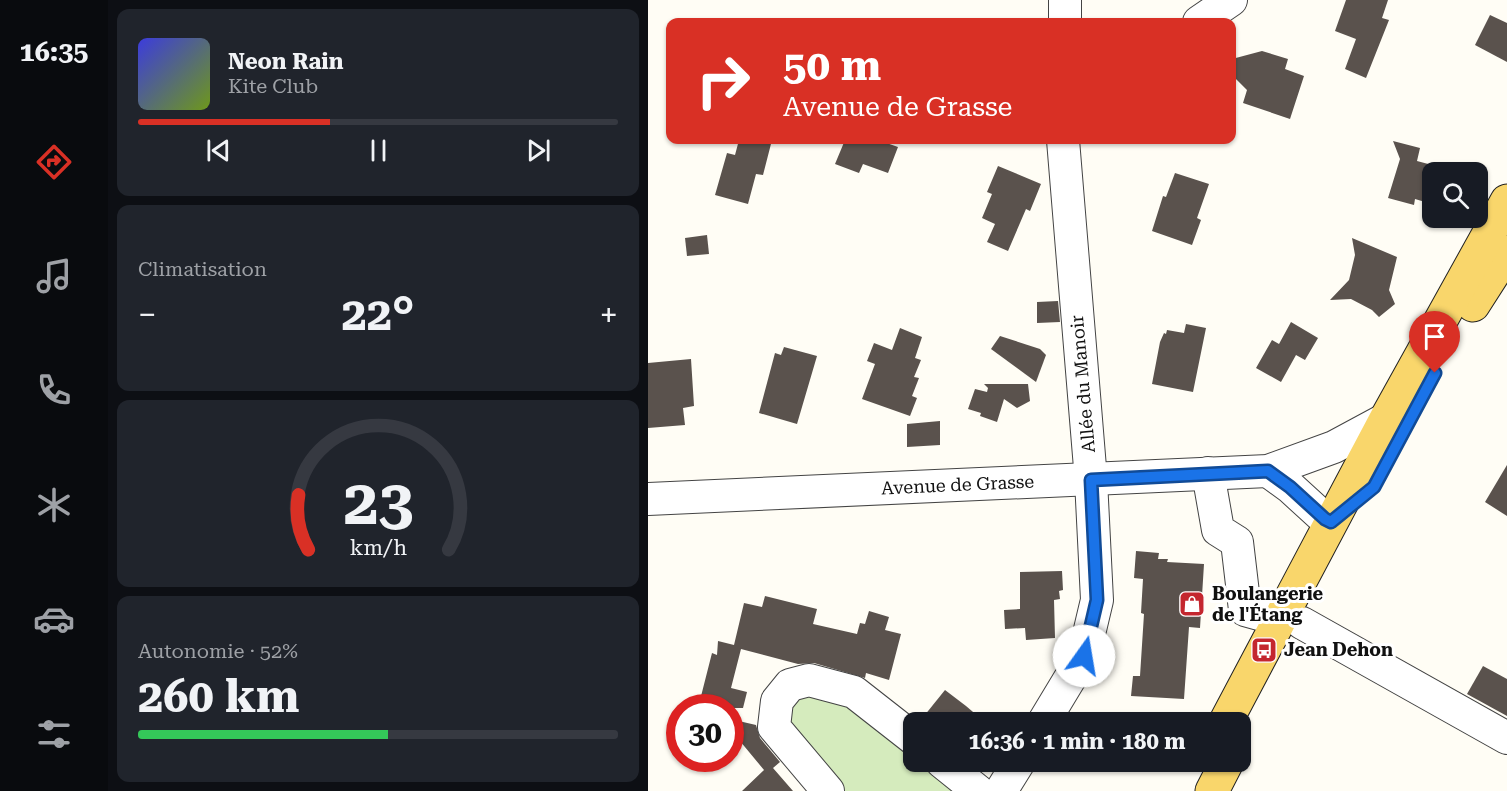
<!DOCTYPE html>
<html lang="fr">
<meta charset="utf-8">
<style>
body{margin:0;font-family:"Roboto Serif",serif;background:#20242c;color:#f1f3f6;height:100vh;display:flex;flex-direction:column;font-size:22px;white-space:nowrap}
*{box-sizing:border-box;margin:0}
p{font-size:20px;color:#9ea1a6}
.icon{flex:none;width:33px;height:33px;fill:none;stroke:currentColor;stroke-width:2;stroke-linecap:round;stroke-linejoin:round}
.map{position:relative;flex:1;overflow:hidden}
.sheet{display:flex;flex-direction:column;gap:9px;padding:9px;background:#0d0f14;width:540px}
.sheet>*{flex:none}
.top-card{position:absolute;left:18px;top:18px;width:570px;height:126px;border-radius:12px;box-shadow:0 2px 4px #0004;background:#d93025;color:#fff;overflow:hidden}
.tools{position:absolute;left:774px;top:162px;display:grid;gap:12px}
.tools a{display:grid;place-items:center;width:66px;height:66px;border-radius:12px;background:#171b24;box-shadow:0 2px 4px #0004;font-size:30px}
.speed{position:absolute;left:18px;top:694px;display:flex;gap:12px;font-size:30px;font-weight:700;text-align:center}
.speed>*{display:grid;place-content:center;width:78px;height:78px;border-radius:50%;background:#171b24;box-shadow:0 2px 4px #0004;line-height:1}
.speed .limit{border:9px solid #d22;background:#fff;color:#111}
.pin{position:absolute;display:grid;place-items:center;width:51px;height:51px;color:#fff;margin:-62px -26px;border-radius:50% 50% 50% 0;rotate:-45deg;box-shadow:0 0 6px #0007}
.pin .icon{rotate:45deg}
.me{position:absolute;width:66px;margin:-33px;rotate:13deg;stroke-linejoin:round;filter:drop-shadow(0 0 4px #0008)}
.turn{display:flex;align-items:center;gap:21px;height:126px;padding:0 18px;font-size:27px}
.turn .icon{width:78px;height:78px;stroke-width:2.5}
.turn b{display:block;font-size:42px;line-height:51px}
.big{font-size:45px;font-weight:700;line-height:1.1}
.sheet .card{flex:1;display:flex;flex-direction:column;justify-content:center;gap:9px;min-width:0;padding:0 21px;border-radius:12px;background:#20242c}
.sheet .dial{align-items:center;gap:0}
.dial svg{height:156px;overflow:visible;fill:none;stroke:#363941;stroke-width:7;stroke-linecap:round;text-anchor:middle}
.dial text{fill:#f1f3f6;stroke:none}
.song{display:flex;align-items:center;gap:18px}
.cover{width:72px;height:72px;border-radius:9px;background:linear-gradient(135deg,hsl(240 70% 55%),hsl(80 70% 35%))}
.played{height:6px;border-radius:3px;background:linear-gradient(90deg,#d93025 40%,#363941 40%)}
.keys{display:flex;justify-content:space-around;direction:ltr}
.heat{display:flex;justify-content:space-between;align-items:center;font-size:33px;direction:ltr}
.charge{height:9px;border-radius:4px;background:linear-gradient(90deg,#34c759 52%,#363941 0)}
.trip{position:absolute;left:255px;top:712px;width:348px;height:60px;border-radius:12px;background:#171b24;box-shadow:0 2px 4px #0004;font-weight:700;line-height:60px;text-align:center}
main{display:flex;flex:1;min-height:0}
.dock{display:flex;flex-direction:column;width:108px;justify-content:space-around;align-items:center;background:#090b0e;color:#9ea1a6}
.dock .icon{width:42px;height:42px}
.dock .current{color:#d93025}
.dock b{font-size:27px;color:#f1f3f6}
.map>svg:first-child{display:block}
</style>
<main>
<nav class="dock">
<b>16:35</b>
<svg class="icon current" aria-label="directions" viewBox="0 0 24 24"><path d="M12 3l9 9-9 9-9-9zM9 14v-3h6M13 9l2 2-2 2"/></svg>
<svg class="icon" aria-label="music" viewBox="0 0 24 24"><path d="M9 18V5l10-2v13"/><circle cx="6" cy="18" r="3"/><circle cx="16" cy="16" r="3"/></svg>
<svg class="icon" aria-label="phone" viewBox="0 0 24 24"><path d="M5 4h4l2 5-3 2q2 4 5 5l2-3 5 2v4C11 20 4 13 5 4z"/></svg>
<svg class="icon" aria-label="climate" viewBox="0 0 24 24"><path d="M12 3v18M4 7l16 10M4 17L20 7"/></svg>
<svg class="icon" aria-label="car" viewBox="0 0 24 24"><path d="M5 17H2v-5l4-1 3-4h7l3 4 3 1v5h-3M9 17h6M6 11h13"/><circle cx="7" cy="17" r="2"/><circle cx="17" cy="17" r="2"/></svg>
<svg class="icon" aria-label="filters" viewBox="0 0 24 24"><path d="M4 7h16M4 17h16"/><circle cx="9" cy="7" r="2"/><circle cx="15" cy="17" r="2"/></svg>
</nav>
<section class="sheet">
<div class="card">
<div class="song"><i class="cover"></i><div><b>Neon Rain</b><p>Kite Club</p></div></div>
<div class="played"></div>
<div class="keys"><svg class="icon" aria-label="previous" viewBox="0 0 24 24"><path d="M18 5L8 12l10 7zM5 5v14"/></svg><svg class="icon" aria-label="pause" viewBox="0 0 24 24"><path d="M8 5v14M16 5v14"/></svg><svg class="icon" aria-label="next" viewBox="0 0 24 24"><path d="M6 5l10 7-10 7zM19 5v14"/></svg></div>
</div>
<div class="card"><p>Climatisation</p>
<div class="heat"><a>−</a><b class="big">22°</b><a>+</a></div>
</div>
<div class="card dial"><svg viewBox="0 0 100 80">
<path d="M14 69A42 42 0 1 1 86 69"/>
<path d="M14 69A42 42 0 0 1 9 41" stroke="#d93025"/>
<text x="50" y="56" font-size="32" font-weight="700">23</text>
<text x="50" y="72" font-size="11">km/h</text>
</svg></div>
<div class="card"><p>Autonomie · 52%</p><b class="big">260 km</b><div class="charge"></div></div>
</section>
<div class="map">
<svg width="859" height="791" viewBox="0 0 859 791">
<rect width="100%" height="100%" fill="#fffdf5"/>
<!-- grass -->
<path fill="#d5ebbd" d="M156 689 197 701 265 755 266 762H274L311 791H194L135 723 138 698Z"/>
<!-- building -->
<g fill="#5a524d">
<path d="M698 0H740L734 18 741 20 718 78 697 69 708 39 687 31Z"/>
<path d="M842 15 859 23V62L827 45Z"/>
<path d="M614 51 640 59 637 69 656 76 642 119 595 103 599 90 584 75V59Z"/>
<path d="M91 140H124L115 175 108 174 100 204 67 195 79 153 87 155Z"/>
<path d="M197 140H230L250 147 240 173 215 164 211 173 187 164Z"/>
<path d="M745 141 772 148 769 161 784 165V204L767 199 766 205 740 198 752 159Z"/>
<path d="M350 166 393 184 382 211 378 209 360 251 339 242 347 224 334 218 344 194 339 192Z"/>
<path d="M527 173 561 184 549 218 553 220 544 245 504 231 515 196 518 197Z"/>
<path d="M59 235 61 254 39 256 37 238Z"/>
<path d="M704 238 749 257 741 290 747 304 731 317 724 310 703 299 682 300 701 280 707 255Z"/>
<path d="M410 301 412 322 389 323V302Z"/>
<path d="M643 322 670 338 657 360 648 355 633 382 608 368 624 340 631 344Z"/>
<path d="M538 324 558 328 545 392 504 384 512 342 516 333 518 334 519 330 536 333Z"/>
<path d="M252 328 274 337 267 358 273 360 266 377 271 378 264 396 269 398 262 416 214 399 227 364 219 361 226 343 244 350Z"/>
<path d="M352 336 392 349 398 355 388 382 343 349Z"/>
<path d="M136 347 169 356 149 424 111 413 127 353 133 355Z"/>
<path d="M43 359 46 406 35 408 37 425 0 428V363Z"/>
<path d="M336 384H380L382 401 369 408 356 399 349 422 332 416 333 413 320 409 327 389 339 392 340 388Z"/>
<path d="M292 421V445L259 447V424Z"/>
<path d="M859 465V516L837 502Z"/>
<path d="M488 551 511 553 510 559H520L519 562 556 564 552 628 541 627 536 699 483 696 485 676H492L496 614 493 613 495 579 486 578Z"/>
<path d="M414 571 415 590 411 591 412 599 406 600 407 638 378 640 377 628 357 629 356 610 372 609V572Z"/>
<path d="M117 596 169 609 165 624 209 634 212 623 217 624 221 611 241 617 237 630 253 634 241 680 218 673 217 678 166 663 150 664 93 649 83 688 99 692 95 708H50L64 653 69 655 70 641 86 645 96 603 114 607Z"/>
<path d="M835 666 859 679V716L819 694Z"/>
<path d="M297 690 318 706 338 723H275L272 721Z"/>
<path d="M82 719 108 725 112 738 132 762 125 768 145 791H94L116 770 82 729Z"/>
</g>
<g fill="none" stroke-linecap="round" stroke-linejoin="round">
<!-- minor casing -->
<g stroke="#444" stroke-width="34">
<g id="minor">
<path d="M417 0V22"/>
<path d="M551 22 583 0"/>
<path d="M620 471 642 487 677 519 683 522"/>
<path d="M560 473 570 530 589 542 597 610 615 615 631 623"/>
<path id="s1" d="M0 499 620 471 686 447 738 419"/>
<path d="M654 623 859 738"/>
<path d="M395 723 436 655 449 600 443 480 415 140"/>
<path d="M294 762 330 791"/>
<path d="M180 791 126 727 129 701 142 685 161 680 206 692 266 739"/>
<path d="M353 791 371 762"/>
</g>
</g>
<!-- major casing -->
<g stroke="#222" stroke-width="35">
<g id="major">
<path d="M825 305 859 252"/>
<path d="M577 723 738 419 859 201"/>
<path d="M564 791 579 762"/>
</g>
</g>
<!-- minor -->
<use href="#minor" stroke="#fff" stroke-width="32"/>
<!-- major -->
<use href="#major" stroke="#f9d66b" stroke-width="33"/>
</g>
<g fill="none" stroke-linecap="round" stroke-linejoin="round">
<!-- route casing -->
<g stroke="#114b97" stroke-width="15">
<path id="route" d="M436 656 449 600 443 480 620 471 642 487 677 519 683 522 726 487 787 373"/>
</g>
<!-- route -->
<use href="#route" stroke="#1a73e8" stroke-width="10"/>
</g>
<!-- icons -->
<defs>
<g id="shop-square" transform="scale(1.35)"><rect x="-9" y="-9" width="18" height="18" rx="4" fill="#c4262e" stroke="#fff"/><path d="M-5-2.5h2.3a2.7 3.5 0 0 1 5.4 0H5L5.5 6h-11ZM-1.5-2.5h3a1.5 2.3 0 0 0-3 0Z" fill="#fff"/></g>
<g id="bus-square" transform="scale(1.35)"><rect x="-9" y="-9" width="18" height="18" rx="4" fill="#c4262e" stroke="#fff"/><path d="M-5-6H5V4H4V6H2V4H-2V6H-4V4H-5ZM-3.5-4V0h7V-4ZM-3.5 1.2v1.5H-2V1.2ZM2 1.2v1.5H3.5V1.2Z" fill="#fff"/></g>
</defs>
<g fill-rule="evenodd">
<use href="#shop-square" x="544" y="604"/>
<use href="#bus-square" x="616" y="650"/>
</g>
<g text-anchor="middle" stroke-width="6" stroke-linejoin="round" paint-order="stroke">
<!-- street labels -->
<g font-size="18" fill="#111" stroke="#fff">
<text transform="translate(435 384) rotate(-95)" y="6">Allée du Manoir</text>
<text dy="6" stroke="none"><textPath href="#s1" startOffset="310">Avenue de Grasse</textPath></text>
</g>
<!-- poi labels -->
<g font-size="18" font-weight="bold" fill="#111" stroke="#fff" text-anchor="start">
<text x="564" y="600">Boulangerie<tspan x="564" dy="21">de l'Étang</tspan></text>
<text x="636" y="656">Jean Dehon</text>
</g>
</g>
</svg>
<div class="tools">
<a><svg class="icon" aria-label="search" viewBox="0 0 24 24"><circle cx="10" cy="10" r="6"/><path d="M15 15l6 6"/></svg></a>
</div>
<div class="speed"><div class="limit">30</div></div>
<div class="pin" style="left:787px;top:373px;background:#d93025"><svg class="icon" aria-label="arrive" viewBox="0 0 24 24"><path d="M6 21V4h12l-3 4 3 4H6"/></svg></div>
<svg class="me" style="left:436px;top:656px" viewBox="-20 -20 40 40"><circle r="19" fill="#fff"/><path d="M0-13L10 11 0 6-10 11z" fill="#1a73e8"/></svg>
<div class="trip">16:36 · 1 min · 180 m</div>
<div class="top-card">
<div class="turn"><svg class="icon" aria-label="right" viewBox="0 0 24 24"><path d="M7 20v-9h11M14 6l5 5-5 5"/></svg><div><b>50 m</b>Avenue de Grasse</div></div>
</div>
</div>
</main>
